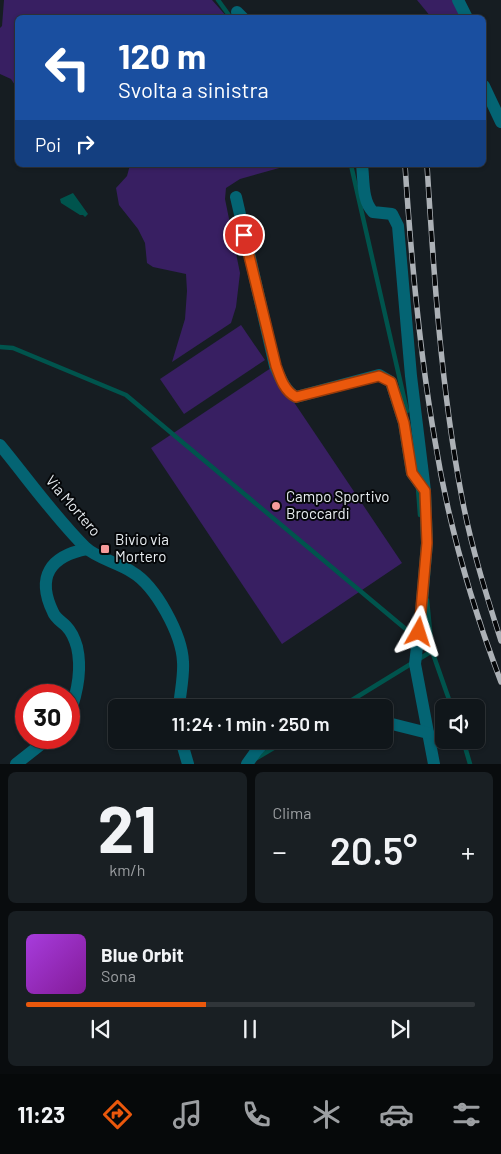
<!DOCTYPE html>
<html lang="it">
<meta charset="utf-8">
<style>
body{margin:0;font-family:Barlow,sans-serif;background:#191f23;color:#f1f3f6;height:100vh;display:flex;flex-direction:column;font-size:19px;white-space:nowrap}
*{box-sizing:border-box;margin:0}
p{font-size:16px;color:#9c9fa2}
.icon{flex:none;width:28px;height:28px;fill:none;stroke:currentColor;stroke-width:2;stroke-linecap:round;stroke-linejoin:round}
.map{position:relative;height:764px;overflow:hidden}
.drawer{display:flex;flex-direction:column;gap:8px;padding:8px;background:#090c0e;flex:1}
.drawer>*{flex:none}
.hud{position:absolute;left:15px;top:15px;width:471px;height:152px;border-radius:8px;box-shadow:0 1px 4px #0004,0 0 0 1px #303539;background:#1a4fa0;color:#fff;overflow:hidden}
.controls{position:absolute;left:435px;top:699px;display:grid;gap:10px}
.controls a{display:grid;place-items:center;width:50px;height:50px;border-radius:8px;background:#10161a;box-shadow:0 1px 4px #0004,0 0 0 1px #303539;font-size:25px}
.speed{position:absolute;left:15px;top:684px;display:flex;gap:10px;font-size:25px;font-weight:700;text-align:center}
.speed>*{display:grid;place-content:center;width:65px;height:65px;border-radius:50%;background:#10161a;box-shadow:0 1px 4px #0004,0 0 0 1px #303539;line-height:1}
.speed .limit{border:8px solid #d22;background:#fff;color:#111}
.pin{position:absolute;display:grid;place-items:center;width:42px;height:42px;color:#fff;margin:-21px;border:2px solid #fff;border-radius:50%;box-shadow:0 1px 5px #0007}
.me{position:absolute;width:55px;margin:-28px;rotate:6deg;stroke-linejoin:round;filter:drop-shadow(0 0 4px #0008)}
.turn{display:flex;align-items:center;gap:18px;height:105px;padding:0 20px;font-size:22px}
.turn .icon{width:65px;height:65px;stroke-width:2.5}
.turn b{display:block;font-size:35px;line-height:42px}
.then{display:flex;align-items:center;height:48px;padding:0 20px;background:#0003;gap:10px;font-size:19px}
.big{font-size:38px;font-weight:600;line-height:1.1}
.drawer .tile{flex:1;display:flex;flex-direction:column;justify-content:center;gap:8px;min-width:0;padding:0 18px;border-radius:8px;background:#191f23}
.drawer .dial{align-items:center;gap:0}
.dial b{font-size:65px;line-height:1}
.song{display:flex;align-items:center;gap:15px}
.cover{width:60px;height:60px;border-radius:8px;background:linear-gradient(135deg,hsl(280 70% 55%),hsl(290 70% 35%))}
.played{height:5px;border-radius:2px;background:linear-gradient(90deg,#ea580c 40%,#303539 40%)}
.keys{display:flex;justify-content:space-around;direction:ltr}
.heat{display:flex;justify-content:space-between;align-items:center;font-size:28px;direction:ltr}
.drawer .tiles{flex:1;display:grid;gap:8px;grid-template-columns:1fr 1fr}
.tile:last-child{grid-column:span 2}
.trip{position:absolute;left:108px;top:699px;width:285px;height:50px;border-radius:8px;background:#10161a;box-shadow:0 1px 4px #0004,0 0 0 1px #303539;font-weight:600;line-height:50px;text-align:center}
.menu{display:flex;height:80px;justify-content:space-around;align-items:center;background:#06090a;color:#9c9fa2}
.menu .icon{width:35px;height:35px}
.menu .current{color:#ea580c}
.menu b{font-size:22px;color:#f1f3f6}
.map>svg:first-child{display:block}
</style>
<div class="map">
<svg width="501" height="764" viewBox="0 0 501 764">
<rect width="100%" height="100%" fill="#161d22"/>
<!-- green -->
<g fill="#381f62">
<path d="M4 0H212L227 17 18 18 17 88 11 79 0 74V28L2 26Z"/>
<path d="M417 0H455L464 17H431Z"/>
<path d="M130 165H290L240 179 226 188 225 199 240 273 236 307 231 323 172 362 185 319 187 291 186 274 153 267 147 263 145 243 138 229 119 205 116 188 127 176Z"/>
<path d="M241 325 265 360 184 414 160 379Z"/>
<path d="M271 368 402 563 282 644 151 448Z"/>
</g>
<!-- water -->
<path fill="#00544d" d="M73 193 88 214 85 217 83 215H80L61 203 60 199Z"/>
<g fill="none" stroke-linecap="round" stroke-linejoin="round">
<!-- stream -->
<g stroke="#00544d" stroke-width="4.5">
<path d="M218 0 231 18"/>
<path d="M351 165 407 411"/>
<path d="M0 347 13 348 126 395 432 651"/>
<path d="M418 488 420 515"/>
<path d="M427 600 432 651 452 708"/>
<path d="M339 708 432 651"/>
<path d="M463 740 470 764"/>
<path d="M255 759 287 740"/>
</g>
<!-- minor -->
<g stroke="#046473" stroke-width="12">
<path d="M458 0 467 18"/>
<path d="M237 12 243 18"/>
<path d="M484 86 501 122"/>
<path d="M362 165C364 180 362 201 373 212L392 214 398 226 411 376 425 491 427 543 421 613 415 664 434 764"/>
<path d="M236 197 275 366C280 377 285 391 296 397L379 375 391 382 404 423 412 473 425 491"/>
<path d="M0 445C28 479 54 516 85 547 96 558 119 563 132 572 156 586 182 635 183 662 184 677 180 693 179 708"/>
<path d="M69 715C77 694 82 669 77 647 75 640 71 631 66 626 62 622 55 618 53 612 36 577 50 556 87 549"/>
<path d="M384 722 428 733"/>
<path d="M181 740 188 764"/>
<path d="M16 764 49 738"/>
<path d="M247 764 257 750 267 740"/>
</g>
<!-- rail casing -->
<g stroke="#acb1b6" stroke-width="5.5">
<g id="rail">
<path d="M405 165C411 257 419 349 435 441 448 522 472 606 501 682"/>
<path d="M427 165C434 277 441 388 462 498 471 546 486 594 501 641"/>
</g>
</g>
<!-- rail -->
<use href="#rail" stroke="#050709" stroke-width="4" stroke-dasharray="11" stroke-linecap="butt"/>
</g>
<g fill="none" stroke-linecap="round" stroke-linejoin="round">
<!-- route casing -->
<g stroke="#983908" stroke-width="12">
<path id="route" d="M244 235 276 366C280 377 284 391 296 397L379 376 391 382 404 423 412 473 425 491 427 543 419 632"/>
</g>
<!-- route -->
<use href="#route" stroke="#ea580c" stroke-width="9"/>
</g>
<!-- markers -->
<g fill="#f59b9b" stroke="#050709" stroke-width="2">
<circle cx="276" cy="506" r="5"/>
<rect x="100" y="544" width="10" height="10" rx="2.5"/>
</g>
<g text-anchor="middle" stroke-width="4" stroke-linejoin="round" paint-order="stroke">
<!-- poi labels -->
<g font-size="15" fill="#e8edf1" stroke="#050709" text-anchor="start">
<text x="286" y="502">Campo Sportivo<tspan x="286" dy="17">Broccardi</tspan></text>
<text x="115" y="545">Bivio via<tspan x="115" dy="17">Mortero</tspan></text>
</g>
<!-- street labels -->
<g font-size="15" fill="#e8edf1" stroke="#050709">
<text transform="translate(73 506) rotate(49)" y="5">Via Mortero</text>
</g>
</g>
</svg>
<div class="controls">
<a><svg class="icon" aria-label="sound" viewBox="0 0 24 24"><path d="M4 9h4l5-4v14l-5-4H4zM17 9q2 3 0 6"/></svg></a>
</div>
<div class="speed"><div class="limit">30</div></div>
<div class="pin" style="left:244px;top:235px;background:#d93025"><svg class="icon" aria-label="arrive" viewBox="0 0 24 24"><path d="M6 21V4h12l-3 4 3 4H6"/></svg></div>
<svg class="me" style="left:419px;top:632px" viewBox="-20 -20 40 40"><path d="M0-17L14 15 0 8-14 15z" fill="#ea580c" stroke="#fff" stroke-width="4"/></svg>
<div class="trip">11:24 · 1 min · 250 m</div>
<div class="hud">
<div class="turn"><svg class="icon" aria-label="left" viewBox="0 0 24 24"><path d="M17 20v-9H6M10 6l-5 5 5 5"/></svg><div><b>120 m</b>Svolta a sinistra</div></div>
<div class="then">Poi<svg class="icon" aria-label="right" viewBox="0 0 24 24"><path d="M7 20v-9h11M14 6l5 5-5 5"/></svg></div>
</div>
</div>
<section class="drawer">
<div class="tiles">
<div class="tile dial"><b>21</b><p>km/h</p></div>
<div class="tile"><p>Clima</p>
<div class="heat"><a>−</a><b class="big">20.5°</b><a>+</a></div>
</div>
<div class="tile">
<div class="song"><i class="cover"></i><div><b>Blue Orbit</b><p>Sona</p></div></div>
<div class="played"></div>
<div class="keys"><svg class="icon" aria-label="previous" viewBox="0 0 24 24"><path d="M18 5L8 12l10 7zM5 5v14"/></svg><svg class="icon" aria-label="pause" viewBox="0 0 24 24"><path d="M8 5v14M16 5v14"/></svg><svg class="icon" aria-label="next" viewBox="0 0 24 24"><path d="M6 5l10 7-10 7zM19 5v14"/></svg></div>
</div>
</div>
</section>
<nav class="menu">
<b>11:23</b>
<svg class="icon current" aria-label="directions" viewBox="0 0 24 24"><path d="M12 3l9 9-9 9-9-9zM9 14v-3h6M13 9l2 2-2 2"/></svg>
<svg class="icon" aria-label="music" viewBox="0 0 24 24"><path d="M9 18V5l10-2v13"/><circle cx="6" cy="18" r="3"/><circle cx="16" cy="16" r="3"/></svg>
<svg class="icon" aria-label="phone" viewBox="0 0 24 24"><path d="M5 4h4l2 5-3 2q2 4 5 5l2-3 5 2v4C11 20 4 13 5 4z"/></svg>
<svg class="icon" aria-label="climate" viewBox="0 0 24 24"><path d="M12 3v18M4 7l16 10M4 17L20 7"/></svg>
<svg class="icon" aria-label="car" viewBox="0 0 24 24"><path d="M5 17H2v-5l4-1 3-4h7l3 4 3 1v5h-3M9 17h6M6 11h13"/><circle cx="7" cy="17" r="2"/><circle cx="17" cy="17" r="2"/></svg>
<svg class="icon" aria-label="filters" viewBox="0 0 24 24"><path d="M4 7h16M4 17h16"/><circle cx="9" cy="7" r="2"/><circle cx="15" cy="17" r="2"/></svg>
</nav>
